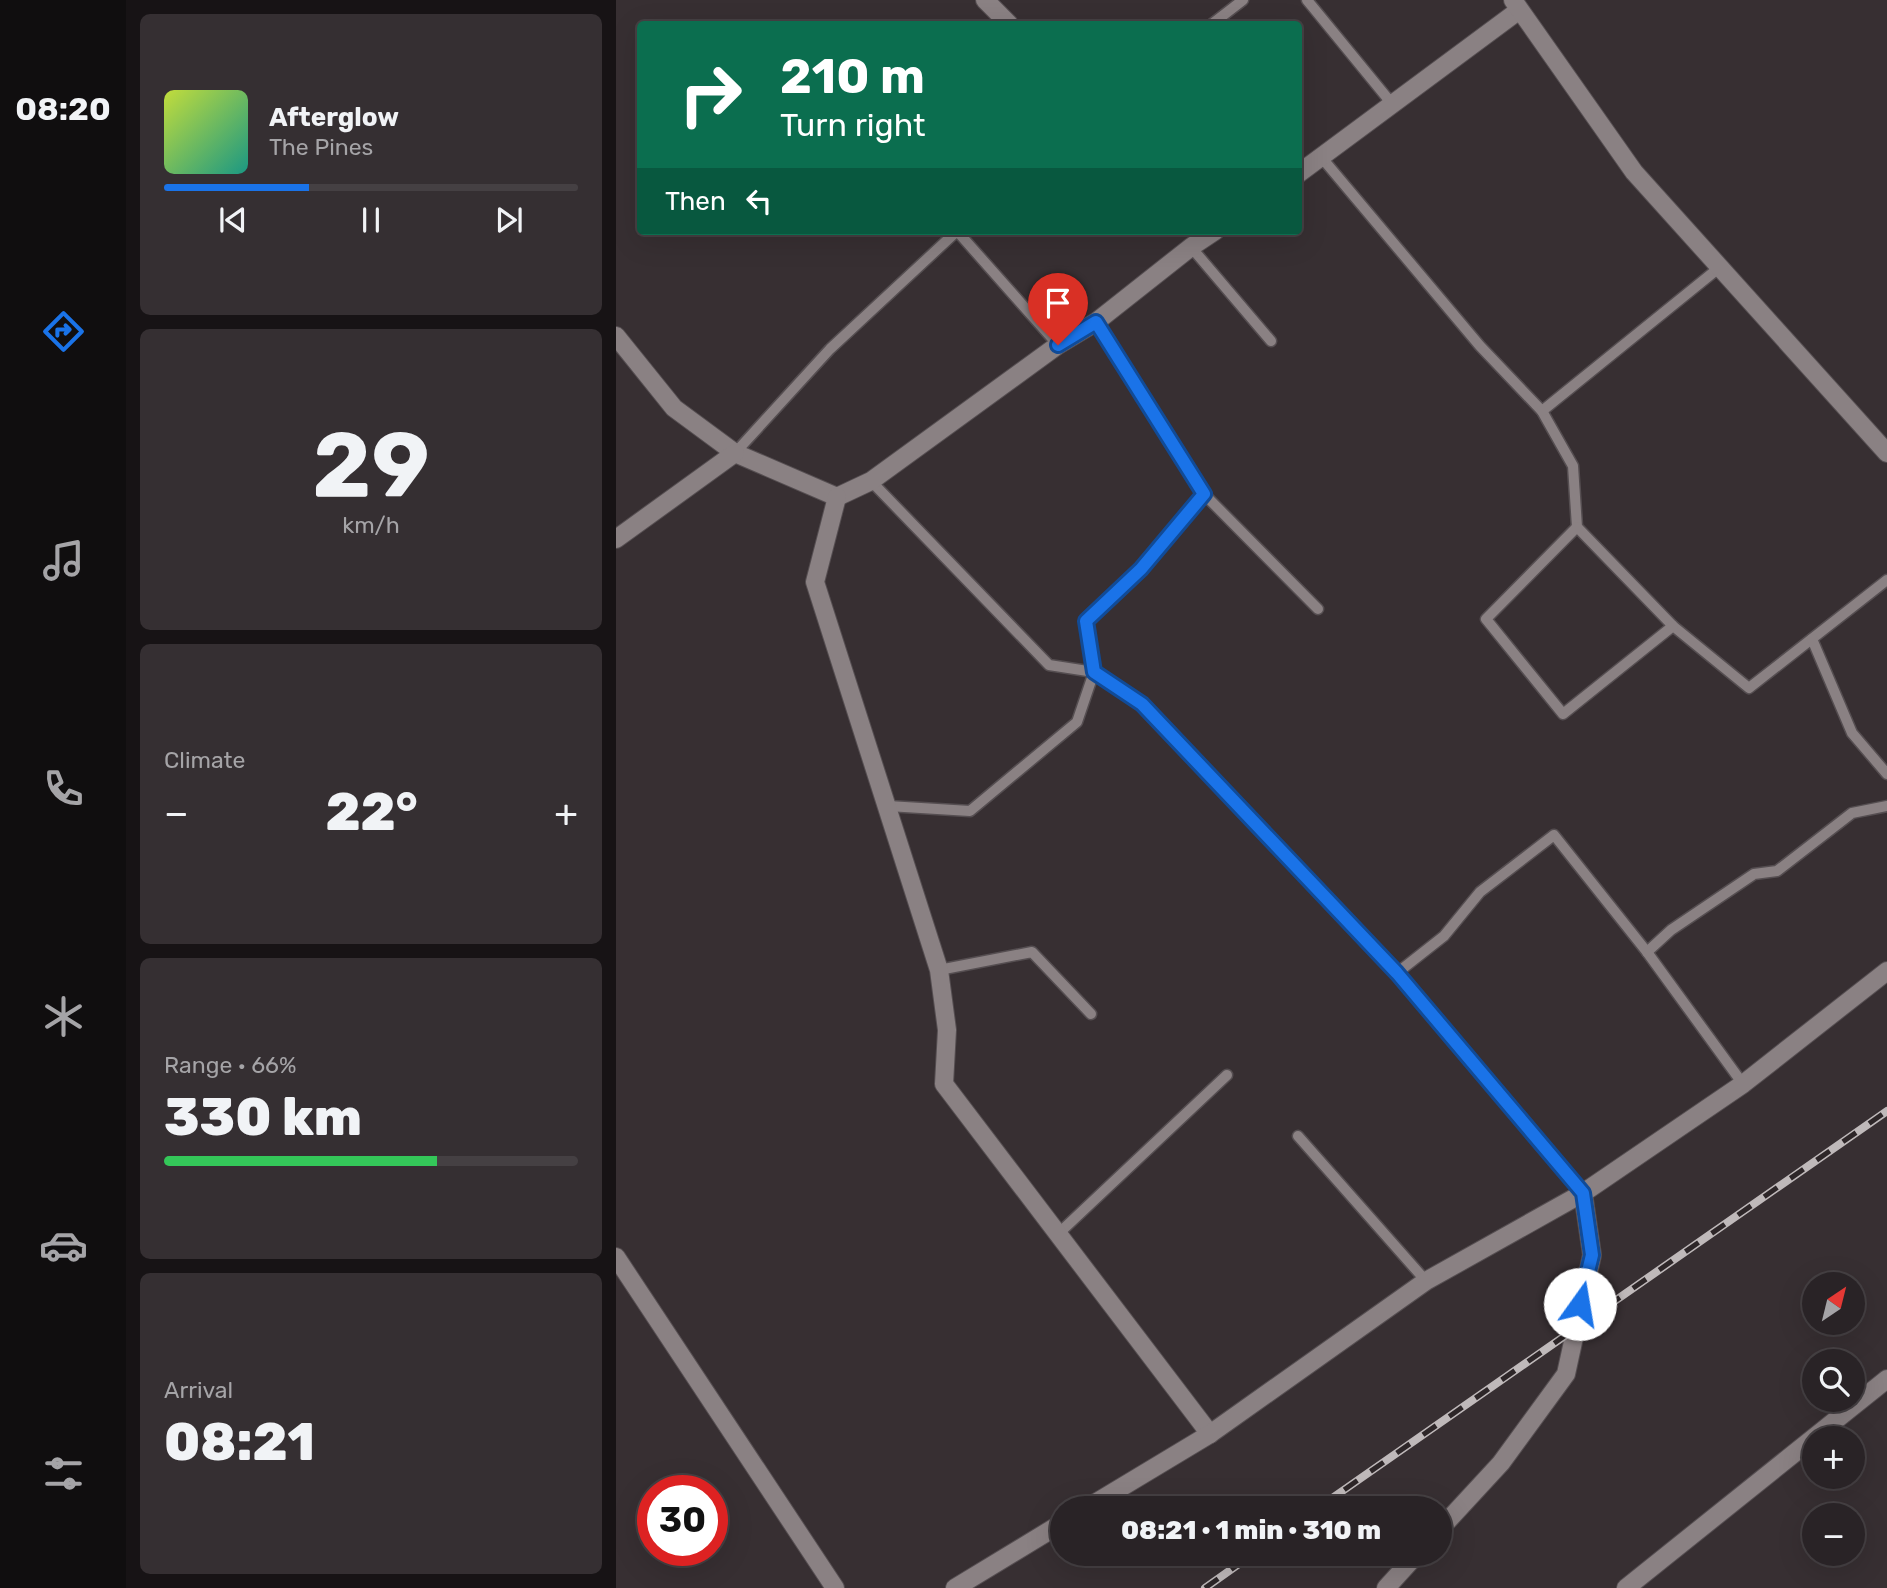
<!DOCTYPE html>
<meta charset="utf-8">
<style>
body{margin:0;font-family:Rubik,sans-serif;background:#352f32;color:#f1f3f6;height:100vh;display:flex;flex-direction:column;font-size:26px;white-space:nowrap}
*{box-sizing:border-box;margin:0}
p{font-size:23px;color:#a5a4a7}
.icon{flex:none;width:38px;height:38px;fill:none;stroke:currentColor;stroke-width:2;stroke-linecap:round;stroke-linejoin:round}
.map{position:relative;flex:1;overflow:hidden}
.drawer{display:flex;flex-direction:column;gap:14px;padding:14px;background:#171315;width:490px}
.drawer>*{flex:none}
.banner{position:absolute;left:21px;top:21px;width:665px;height:214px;border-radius:7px;box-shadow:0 7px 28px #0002,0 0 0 2px #454043;background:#0b6e4f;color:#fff;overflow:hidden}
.needle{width:46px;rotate:35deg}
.fabs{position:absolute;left:1186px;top:1272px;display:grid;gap:14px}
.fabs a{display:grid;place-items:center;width:63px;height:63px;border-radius:50%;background:#292326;box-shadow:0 7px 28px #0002,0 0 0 2px #454043;font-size:35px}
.speed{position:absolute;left:21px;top:1475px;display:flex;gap:14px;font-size:35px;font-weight:700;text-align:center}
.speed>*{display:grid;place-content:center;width:91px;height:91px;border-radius:50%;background:#292326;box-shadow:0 7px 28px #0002,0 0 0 2px #454043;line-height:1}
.speed .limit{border:10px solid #d22;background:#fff;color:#111}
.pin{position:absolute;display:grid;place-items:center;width:60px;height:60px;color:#fff;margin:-72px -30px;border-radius:50% 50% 50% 0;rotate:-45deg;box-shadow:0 0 7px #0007}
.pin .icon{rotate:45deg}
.me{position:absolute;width:77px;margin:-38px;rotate:13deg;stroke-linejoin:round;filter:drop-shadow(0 0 5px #0008)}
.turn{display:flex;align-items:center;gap:24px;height:147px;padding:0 28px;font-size:32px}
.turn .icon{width:91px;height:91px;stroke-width:2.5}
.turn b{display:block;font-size:49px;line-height:60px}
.then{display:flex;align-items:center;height:66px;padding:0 28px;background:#0003;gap:14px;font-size:26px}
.big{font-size:52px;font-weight:800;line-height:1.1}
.drawer .widget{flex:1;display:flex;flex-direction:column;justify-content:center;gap:10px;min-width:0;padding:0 24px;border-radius:10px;background:#352f32}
.drawer .dial{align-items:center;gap:0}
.dial b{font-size:91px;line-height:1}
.song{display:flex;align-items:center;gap:21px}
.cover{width:84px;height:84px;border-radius:10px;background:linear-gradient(135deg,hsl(70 70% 55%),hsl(170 70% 35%))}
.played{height:7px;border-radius:4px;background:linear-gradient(90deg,#1a73e8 35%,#454043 35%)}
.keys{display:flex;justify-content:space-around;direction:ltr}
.heat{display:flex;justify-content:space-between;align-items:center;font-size:38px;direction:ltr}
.charge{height:10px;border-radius:5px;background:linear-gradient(90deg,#34c759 66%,#454043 0)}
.trip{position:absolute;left:434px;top:1496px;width:402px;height:70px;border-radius:35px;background:#292326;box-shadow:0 7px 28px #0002,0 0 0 2px #454043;font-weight:800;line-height:70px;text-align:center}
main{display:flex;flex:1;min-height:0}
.menu{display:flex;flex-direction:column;width:126px;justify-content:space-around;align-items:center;background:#100e0f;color:#a5a4a7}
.menu .icon{width:49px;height:49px}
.menu .on{color:#1a73e8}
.menu b{font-size:32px;color:#f1f3f6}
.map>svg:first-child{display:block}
</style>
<main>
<nav class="menu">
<b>08:20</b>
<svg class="icon on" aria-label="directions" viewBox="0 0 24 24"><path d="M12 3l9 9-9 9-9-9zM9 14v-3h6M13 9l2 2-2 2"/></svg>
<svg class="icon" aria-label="music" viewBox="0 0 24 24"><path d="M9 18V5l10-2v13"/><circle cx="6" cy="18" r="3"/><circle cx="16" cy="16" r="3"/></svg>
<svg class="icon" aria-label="phone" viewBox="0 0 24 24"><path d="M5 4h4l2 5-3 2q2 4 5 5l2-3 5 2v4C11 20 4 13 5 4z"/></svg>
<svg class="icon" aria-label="climate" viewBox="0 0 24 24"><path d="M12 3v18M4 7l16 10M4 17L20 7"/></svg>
<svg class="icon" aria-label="car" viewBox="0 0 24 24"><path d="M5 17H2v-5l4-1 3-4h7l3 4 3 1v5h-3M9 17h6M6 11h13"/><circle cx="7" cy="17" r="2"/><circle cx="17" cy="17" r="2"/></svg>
<svg class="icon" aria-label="filters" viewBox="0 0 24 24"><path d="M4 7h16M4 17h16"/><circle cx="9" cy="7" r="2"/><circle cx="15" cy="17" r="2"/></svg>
</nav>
<section class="drawer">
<div class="widget">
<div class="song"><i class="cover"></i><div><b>Afterglow</b><p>The Pines</p></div></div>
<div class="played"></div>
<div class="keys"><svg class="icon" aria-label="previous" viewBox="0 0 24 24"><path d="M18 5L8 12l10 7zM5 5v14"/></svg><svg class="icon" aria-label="pause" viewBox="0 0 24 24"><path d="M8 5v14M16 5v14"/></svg><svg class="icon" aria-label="next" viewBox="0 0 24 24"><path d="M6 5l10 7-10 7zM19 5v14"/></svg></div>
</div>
<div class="widget dial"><b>29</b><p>km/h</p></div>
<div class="widget"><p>Climate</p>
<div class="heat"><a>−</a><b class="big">22°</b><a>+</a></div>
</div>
<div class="widget"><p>Range · 66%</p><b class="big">330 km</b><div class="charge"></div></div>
<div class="widget"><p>Arrival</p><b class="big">08:21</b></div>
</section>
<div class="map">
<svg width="1271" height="1588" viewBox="0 0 1271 1588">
<rect width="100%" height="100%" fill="#372f32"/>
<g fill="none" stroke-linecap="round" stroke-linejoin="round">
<!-- service casing -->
<g stroke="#554e51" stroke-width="13">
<g id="service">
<path d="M691 0 777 105"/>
<path d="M596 24 627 0"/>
<path d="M706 158 864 346 926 411 957 466 961 527 1057 626 1133 688 1271 580"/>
<path d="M575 247 655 341"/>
<path d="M480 322 588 494 525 569 470 621 478 672 525 704 781 973 967 1193"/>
<path d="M926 411 1104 267"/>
<path d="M119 453 214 349 341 231 442 345"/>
<path d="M255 481 433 665 478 672 461 722 354 811 272 806"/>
<path d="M588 494 702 609"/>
<path d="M961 527 870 619 947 714 1057 626"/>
<path d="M1196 639 1236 733 1271 774"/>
<path d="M1031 952 1055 930 1138 874 1161 871 1236 813 1271 806"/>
<path d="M323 970 416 952 475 1014"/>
<path d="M781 973 828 936 864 892 938 835 1031 952 1127 1084"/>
<path d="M682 1136 810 1281"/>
<path d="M441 1235 611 1075"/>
</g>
</g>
<!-- minor casing -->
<g stroke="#554e51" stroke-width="20">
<g id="minor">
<path d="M369 0 393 24"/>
<path d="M682 174 902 11"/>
<path d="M0 336 58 408 119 453 221 497 255 481 442 345 480 322 575 247 599 231"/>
<path d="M221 497 199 582 323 970 331 1030 328 1084 594 1434"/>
<path d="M0 539 119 453"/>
<path d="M0 1257 219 1588"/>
<path d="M471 1508 594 1434 810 1281 967 1193 1127 1084 1271 971"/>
<path d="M824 1529 885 1463 950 1374 976 1255 967 1193"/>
<path d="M339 1588 446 1523"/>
<path d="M770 1588 801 1554"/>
<path d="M1010 1588 1271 1379"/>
</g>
</g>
<!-- tertiary casing -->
<g stroke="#554e51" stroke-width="20">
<path id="tertiary" d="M897 0 1018 172 1271 453"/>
</g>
<!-- service -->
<use href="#service" stroke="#8a8183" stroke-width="10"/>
<!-- minor -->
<use href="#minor" stroke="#8a8183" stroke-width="18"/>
<!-- tertiary -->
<use href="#tertiary" stroke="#8a8183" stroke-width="18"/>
<!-- rail casing -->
<g stroke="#bfb9ba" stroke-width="8">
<g id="rail">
<path d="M702 1508 1271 1111"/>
<path d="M589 1588 637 1554"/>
</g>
</g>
<!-- rail -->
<use href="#rail" stroke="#2d2628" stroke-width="5" stroke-dasharray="16" stroke-linecap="butt"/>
</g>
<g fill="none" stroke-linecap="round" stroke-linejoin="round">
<!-- route casing -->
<g stroke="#114b97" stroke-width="18">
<path id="route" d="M442 345 480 322 588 494 525 569 470 621 478 672 526 704 781 973 967 1193 976 1255 964 1304"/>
</g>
<!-- route -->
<use href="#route" stroke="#1a73e8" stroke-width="12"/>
</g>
</svg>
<div class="fabs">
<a><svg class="needle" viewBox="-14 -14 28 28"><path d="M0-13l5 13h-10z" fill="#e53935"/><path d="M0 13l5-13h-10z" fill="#a5a4a7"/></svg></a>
<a><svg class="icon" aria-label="search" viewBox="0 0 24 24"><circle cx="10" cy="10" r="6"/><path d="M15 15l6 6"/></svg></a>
<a>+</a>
<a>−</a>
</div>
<div class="speed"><div class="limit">30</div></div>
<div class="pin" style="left:442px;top:345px;background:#d93025"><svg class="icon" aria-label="arrive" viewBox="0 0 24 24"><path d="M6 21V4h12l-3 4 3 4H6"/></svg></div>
<svg class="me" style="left:964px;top:1304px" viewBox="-20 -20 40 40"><circle r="19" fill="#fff"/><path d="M0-13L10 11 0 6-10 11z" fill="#1a73e8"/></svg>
<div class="trip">08:21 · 1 min · 310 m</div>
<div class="banner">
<div class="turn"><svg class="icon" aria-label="right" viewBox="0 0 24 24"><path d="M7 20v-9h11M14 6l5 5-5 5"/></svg><div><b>210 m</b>Turn right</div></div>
<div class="then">Then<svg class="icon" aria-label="left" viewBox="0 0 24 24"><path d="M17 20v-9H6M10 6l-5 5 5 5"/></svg></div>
</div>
</div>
</main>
